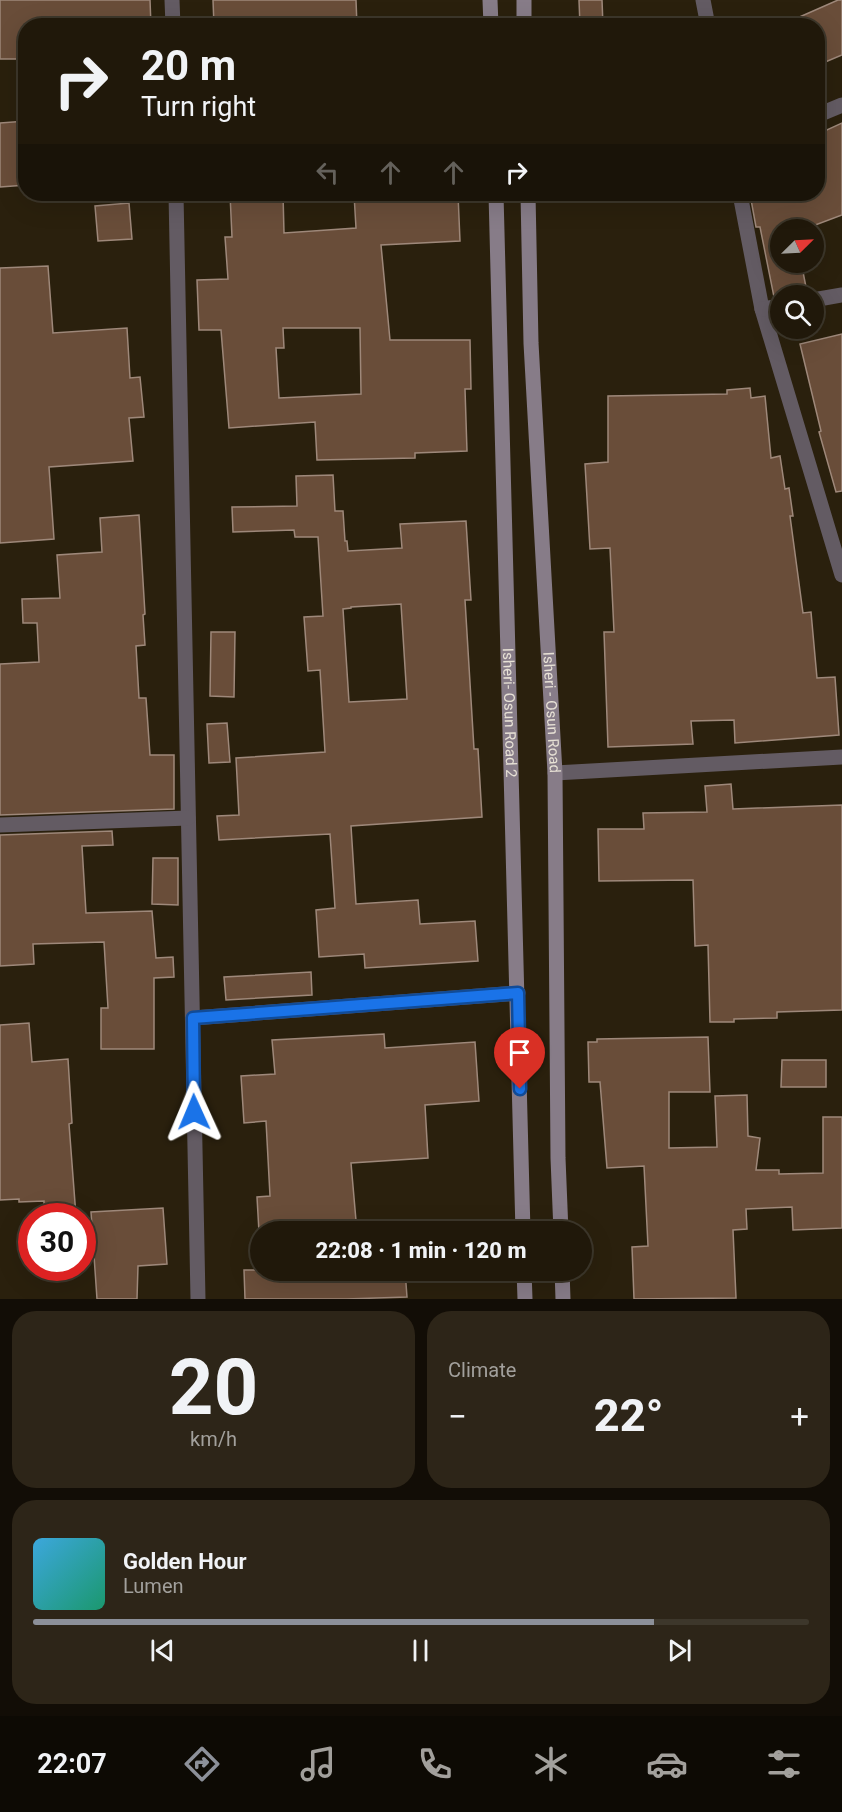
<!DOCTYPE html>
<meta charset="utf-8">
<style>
body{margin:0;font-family:Roboto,sans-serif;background:#2d2518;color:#f1f3f6;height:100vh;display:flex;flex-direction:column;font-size:22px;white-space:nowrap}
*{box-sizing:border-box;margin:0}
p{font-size:20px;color:#a2a09c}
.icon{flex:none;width:33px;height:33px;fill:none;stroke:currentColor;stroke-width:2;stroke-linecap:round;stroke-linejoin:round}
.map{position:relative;height:1299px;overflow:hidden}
.details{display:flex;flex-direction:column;gap:12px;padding:12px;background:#120d06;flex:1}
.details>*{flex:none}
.banner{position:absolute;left:18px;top:18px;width:807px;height:183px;border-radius:24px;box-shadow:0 6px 24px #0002,0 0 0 2px #3d372b;background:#20180a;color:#f1f3f6;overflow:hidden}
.needle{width:39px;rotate:66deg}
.fabs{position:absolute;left:770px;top:219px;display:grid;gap:12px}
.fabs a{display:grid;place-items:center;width:54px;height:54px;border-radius:50%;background:#20180a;box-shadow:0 6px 24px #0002,0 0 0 2px #3d372b;font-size:30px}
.speed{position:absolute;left:18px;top:1203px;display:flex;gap:12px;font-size:30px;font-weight:700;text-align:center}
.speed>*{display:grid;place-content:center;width:78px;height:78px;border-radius:50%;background:#20180a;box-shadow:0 6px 24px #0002,0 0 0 2px #3d372b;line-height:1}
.speed .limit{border:9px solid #d22;background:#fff;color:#111}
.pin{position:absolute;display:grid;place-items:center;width:51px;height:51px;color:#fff;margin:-62px -26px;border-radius:50% 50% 50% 0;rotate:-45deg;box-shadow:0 0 6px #0007}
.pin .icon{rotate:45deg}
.me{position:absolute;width:66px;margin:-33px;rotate:359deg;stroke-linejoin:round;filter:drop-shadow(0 0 4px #0008)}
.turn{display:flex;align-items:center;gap:21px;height:126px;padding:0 24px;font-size:27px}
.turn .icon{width:78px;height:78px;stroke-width:2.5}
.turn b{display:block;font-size:42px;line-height:51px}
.lanes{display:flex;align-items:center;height:57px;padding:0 24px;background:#0003;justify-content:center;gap:30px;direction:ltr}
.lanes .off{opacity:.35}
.big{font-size:45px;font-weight:800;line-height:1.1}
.details .tile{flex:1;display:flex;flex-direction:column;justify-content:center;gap:9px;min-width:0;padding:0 21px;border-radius:24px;background:#2d2518}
.details .dial{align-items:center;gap:0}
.dial b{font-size:78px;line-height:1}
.song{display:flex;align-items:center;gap:18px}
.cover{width:72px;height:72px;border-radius:9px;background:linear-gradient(135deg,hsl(200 70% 55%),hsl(160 70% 35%))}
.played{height:6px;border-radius:3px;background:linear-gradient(90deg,#8c9099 80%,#3d372b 80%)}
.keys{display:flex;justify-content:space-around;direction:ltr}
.heat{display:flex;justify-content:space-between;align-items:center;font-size:33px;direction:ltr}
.details .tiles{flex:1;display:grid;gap:12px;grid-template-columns:1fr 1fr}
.tile:last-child{grid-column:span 2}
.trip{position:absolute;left:250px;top:1221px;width:342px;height:60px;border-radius:30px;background:#20180a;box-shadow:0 6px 24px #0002,0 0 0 2px #3d372b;font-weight:800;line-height:60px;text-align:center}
.menu{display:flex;height:96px;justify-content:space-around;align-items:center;background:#0d0a04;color:#a2a09c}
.menu .icon{width:42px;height:42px}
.menu .selected{color:#8c9099}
.menu b{font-size:27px;color:#f1f3f6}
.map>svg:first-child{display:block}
</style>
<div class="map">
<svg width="842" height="1299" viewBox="0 0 842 1299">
<rect width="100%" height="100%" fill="#2a200d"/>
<!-- building -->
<g fill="#694d39" stroke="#9e887a" stroke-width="1.5" fill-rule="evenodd">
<path d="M0 0H150L151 26H26V59H0Z"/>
<path d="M213 0H356L357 26H214Z"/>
<path d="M579 0H602L603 26H580Z"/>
<path d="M838 0H842V55L818 65V26H779Z"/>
<path d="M26 121V185L0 187V123Z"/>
<path d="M842 123V215L802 230H780V262H801L807 292 774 297 760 227H756L750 194H818V134Z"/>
<path d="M230 194H283L284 233 356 228 354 194H458L460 241 381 245 390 340H470L471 389H465L467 451 415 453V458L317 460 315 422 229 428 221 330H199L197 280 228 279 225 237H232ZM283 328H360L361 394 279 398 276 348H284Z"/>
<path d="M129 203 132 239 98 241 95 206Z"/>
<path d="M48 266 53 333 127 328 130 378 140 377 144 417 129 418 133 461 49 467 54 539 0 543V268Z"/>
<path d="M842 334V491L836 492 819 432 821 431 800 344Z"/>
<path d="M750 388 751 398 765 396 771 458 780 456 785 489 789 488 793 516H790L803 613 811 612 817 678 835 677 839 735 735 743 734 720 691 721 693 744 608 747 604 632H614L610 548 590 549 585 464 608 462V396L727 394V390Z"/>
<path d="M333 475 335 511H343L345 541H347L348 551 402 548 400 524 466 521 471 600H465L474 749H478L482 817 351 826 356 904 418 900 420 924 475 921 478 961 365 968 364 954 319 957 316 910 335 908 330 834 219 840 217 816 239 815 236 758 325 752 320 670 308 671 304 617 323 616 318 537H295L294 530 233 532 232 507 297 506 296 476ZM401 604 407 699 349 702 343 609 351 608V607Z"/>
<path d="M139 515 145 614 143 615 145 645 136 646 139 698H146L150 755H174V809L0 815V664L39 662 37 623H23L22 599 60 598 57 555 102 552 100 518Z"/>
<path d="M211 632H235L234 697 210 696Z"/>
<path d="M227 723 230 762 209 763 207 724Z"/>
<path d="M731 784 733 809 842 805V1010L777 1012V1018L734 1019V1022H710L708 945 695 946 693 880 599 881 598 829H644L643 813 707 812 705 786Z"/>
<path d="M112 831 113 845 82 846 86 913 152 911 156 958 173 957 174 977 154 978V1049H101V1008H108L104 942 33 944 34 964 0 966V835Z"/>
<path d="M153 858H178V905L152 904Z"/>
<path d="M311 972 312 995 226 1000 224 977Z"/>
<path d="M29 1023 32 1062 68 1059 72 1123 69 1124 76 1216H44V1201L19 1202V1199L0 1200V1025Z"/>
<path d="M384 1034 385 1048 475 1042 479 1101 425 1105 428 1158 351 1163 357 1232H259L257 1197 270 1196 266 1121 244 1123 241 1076 275 1074 272 1040Z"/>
<path d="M708 1037 710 1092H669V1148L717 1147 715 1096 747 1095 748 1136 760 1138 756 1170H779V1174L823 1173V1117H842V1228L793 1230 792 1207 746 1209 747 1229 733 1230 736 1298 634 1299 632 1247 648 1246 644 1166 607 1168 600 1082H589L588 1042H597V1039Z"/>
<path d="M782 1060H826V1087H781Z"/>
<path d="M163 1208 167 1264 138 1266 137 1299H97L91 1212Z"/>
<path d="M244 1270H405L407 1297 346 1299H245Z"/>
</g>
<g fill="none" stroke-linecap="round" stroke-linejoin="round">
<!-- minor -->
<g stroke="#635b63" stroke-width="15">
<path d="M172 0 173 26"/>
<path d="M703 0 708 26"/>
<path d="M818 115 842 105"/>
<path d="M176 194 198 1299"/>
<path d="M740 194 762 309 842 575"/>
<path d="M813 300 842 295"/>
<path d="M762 309 780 306"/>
<path d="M555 773 842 757"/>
<path d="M0 825 188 818"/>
<path d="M193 1018 518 993"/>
</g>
<!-- secondary -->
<g stroke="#877c88" stroke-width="15">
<path d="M490 0 491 26"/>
<path d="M524 0V26"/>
<path id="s1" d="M496 194 523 1232"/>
<path id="s2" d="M528 194 531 343 555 773 558 1158 561 1232"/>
<path d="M524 1270 525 1299"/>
<path d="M562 1270 563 1299"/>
</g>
</g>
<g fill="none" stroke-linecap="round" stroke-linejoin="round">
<!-- route casing -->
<g stroke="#114b97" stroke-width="15">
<path id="route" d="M194 1112 193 1018 518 993 520 1089"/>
</g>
<!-- route -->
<use href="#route" stroke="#1a73e8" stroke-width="10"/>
</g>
<g text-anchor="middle" stroke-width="6" stroke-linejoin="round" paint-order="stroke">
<!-- street labels -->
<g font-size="15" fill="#e7e1d5" stroke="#0f0a04">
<text dy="5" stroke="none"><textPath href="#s1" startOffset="519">Isheri- Osun Road 2</textPath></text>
<text dy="5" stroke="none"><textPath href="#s2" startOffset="519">Isheri - Osun Road</textPath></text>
</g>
</g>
</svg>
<div class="fabs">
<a><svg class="needle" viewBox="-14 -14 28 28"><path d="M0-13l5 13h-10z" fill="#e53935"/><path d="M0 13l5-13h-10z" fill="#a2a09c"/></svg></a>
<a><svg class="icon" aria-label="search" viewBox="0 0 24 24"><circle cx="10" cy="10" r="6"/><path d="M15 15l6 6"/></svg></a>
</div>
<div class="speed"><div class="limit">30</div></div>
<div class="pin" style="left:520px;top:1089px;background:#d93025"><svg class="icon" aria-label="arrive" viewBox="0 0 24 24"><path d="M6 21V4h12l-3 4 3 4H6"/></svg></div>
<svg class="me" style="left:194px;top:1112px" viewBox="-20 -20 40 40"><path d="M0-17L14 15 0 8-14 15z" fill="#1a73e8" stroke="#fff" stroke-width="4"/></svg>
<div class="trip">22:08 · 1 min · 120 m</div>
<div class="banner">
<div class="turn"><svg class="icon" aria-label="right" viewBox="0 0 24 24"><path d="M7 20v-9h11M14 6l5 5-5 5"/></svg><div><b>20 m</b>Turn right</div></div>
<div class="lanes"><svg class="icon off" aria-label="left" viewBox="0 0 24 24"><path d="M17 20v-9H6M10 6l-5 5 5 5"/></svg><svg class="icon off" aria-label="ahead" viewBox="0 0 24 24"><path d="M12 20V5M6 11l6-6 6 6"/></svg><svg class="icon off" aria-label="ahead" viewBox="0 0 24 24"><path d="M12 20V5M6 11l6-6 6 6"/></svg><svg class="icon" aria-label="right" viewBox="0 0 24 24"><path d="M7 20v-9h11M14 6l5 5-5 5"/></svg></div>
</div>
</div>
<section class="details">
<div class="tiles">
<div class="tile dial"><b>20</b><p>km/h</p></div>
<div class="tile"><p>Climate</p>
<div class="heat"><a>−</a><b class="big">22°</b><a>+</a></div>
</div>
<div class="tile">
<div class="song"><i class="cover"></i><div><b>Golden Hour</b><p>Lumen</p></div></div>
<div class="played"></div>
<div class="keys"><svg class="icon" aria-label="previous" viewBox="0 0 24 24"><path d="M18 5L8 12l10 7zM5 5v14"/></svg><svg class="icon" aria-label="pause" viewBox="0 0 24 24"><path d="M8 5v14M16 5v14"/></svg><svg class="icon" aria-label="next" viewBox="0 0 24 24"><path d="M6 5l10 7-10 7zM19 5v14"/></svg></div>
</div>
</div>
</section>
<nav class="menu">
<b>22:07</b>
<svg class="icon selected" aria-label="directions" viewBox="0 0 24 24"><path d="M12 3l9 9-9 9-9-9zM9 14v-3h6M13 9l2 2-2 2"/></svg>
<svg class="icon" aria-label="music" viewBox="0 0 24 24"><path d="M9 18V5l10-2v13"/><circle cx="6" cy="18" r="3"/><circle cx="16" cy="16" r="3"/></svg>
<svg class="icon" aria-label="phone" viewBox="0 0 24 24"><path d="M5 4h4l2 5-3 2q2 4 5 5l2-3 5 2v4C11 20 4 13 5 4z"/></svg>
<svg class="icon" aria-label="climate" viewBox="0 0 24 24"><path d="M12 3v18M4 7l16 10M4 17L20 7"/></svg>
<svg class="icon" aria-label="car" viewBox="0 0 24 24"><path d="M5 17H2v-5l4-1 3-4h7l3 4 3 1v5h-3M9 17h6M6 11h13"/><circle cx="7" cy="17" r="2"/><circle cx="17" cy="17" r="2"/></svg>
<svg class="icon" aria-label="filters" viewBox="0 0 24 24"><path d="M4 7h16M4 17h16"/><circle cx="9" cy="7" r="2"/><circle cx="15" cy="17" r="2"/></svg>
</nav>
